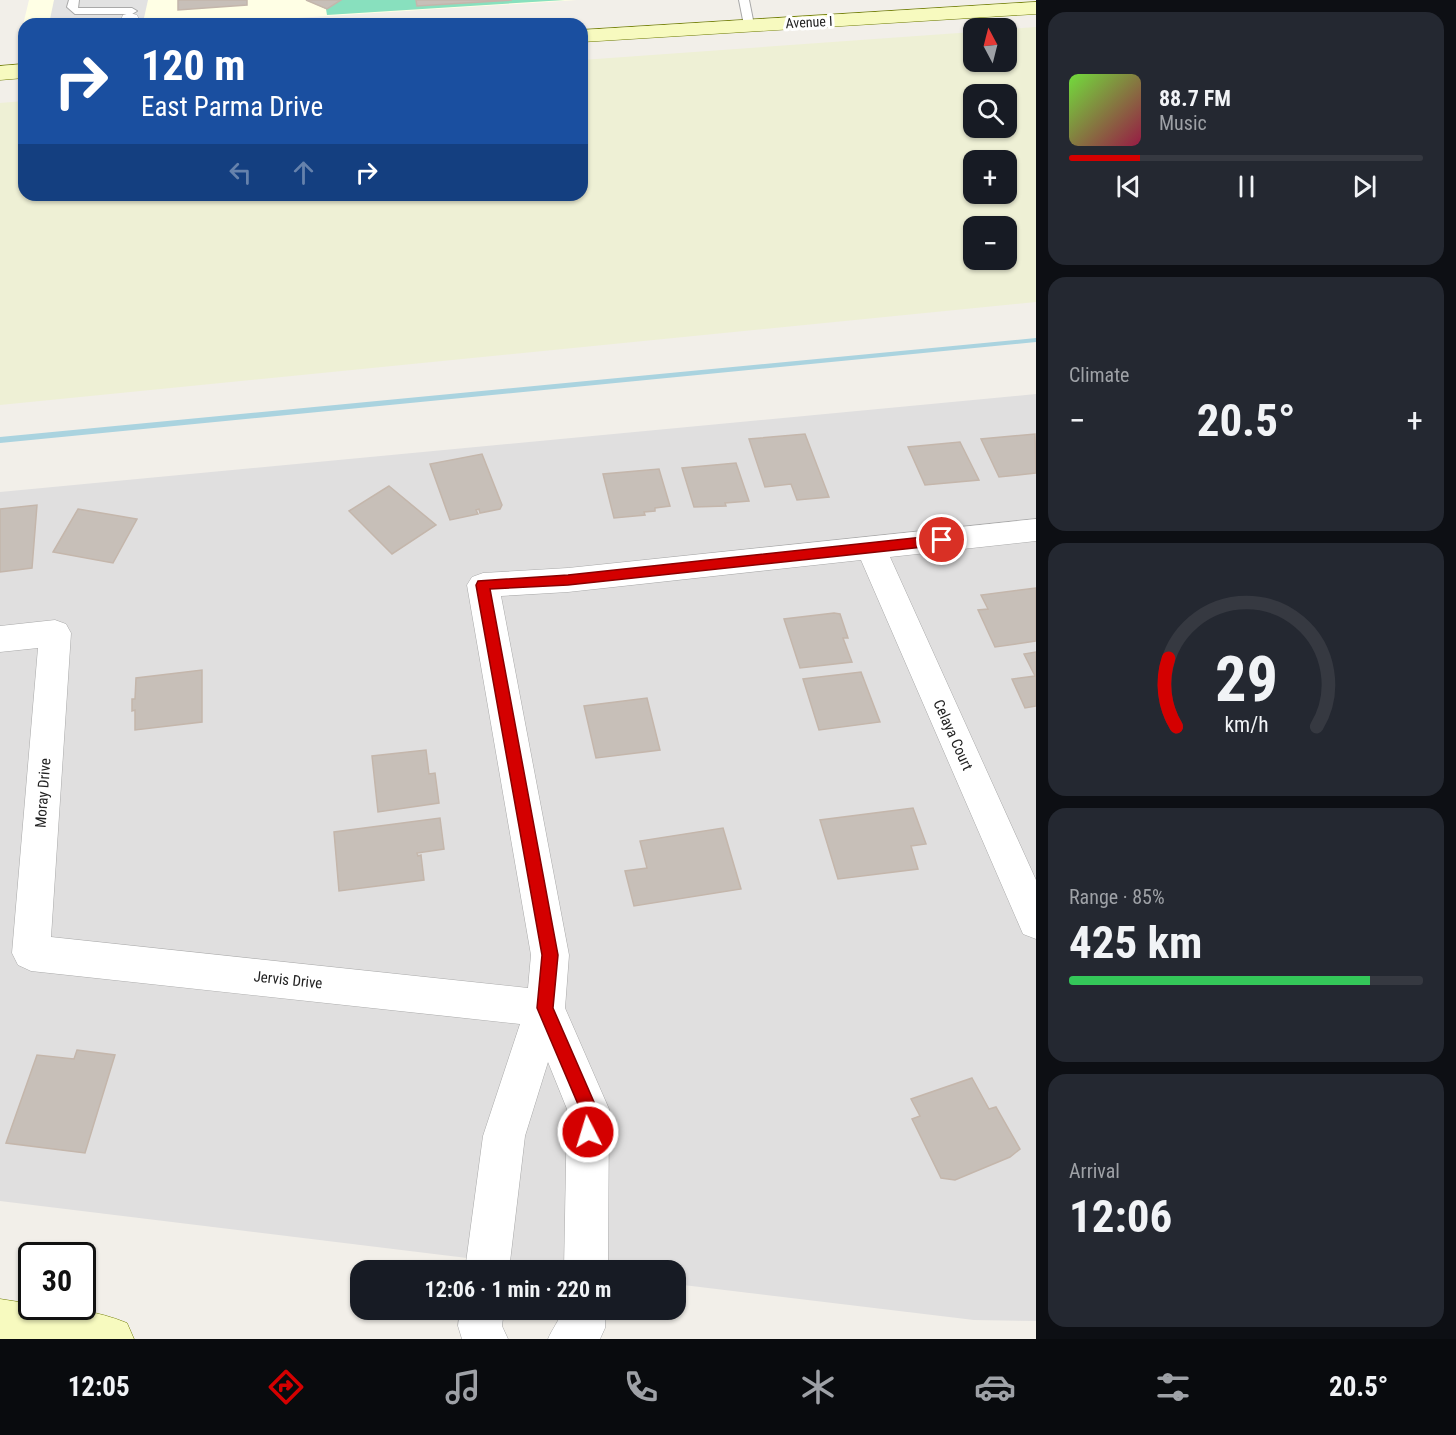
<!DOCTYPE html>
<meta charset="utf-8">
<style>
body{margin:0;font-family:"Roboto Condensed",sans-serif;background:#242831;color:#f1f3f6;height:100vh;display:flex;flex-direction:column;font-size:22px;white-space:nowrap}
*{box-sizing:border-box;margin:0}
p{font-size:20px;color:#9ea1a6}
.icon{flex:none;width:33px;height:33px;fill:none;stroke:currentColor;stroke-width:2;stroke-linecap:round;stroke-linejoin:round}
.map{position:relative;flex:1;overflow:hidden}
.sheet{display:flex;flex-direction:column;gap:12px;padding:12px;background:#0d0f14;width:420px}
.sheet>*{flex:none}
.guide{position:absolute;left:18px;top:18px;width:570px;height:183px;border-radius:18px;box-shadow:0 2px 4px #0004;background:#1a4fa0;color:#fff;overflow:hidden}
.needle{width:39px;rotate:353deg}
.buttons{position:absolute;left:963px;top:18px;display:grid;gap:12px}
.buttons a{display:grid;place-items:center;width:54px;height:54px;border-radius:12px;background:#171b24;box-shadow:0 2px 4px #0004;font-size:30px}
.speed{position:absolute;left:18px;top:1242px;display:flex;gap:12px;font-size:30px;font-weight:700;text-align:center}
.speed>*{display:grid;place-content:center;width:78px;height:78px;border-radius:50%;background:#171b24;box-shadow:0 2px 4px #0004;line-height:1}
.speed .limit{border:3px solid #111;border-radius:9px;background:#fff;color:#111}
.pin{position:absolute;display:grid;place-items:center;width:51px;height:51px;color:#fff;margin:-26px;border:3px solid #fff;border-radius:50%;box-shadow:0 2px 6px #0007}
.me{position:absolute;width:66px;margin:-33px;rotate:355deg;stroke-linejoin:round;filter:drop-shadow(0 0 4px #0008)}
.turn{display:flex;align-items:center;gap:21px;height:126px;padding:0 24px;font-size:27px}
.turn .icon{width:78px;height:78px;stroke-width:2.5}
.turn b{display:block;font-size:42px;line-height:51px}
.lanes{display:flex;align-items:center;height:57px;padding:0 24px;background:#0003;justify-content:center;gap:30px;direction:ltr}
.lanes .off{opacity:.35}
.big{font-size:45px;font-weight:700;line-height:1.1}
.sheet .tile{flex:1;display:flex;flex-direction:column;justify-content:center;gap:9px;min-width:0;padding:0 21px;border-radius:18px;background:#242831}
.sheet .dial{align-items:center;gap:0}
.dial svg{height:156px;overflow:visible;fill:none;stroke:#363941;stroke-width:7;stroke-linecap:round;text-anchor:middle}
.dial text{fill:#f1f3f6;stroke:none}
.song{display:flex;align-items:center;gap:18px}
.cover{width:72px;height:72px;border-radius:9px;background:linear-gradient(135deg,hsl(100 70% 55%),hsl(340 70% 35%))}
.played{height:6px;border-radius:3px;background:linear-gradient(90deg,#d40000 20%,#363941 20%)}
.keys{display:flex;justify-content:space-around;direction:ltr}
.heat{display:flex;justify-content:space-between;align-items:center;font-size:33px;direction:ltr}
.charge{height:9px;border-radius:4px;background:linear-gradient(90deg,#34c759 85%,#363941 0)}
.trip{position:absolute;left:350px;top:1260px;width:336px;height:60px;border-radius:18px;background:#171b24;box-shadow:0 2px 4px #0004;font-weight:700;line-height:60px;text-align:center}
.dock{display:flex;height:96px;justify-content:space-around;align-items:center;background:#090b0e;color:#9ea1a6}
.dock .icon{width:42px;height:42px}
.dock .on{color:#d40000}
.dock b{font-size:27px;color:#f1f3f6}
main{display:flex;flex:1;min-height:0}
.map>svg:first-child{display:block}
</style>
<main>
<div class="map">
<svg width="1036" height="1339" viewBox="0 0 1036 1339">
<rect width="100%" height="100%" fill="#f2efe9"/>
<!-- residential -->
<path fill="#e0dfdf" d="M1036 394V1321L974 1320 675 1284V1270H566L0 1201V492Z"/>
<!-- education -->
<path fill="#ffffe5" d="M29 0H577L204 24 23 25Z"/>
<!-- farmland -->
<path fill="#eef0d5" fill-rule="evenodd" d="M1036 27V302L0 405V103L24 101V195H582V60L973 32 974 62H1006L1007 29ZM974 94H1006V128H974ZM974 160H1006V194H974ZM974 226H1006V260H974Z"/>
<!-- pitch -->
<path fill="#88e0be" d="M306 0H565L327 15 326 9Z"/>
<!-- parking -->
<path fill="#e2e2e2" d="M54 0H148L144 18 49 24Z"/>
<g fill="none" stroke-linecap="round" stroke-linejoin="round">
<!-- stream -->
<path fill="#aad3df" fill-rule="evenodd" d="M1036 338V342L0 443V437Z"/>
</g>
<!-- building -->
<g fill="#c7bfb8" stroke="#c4b6ab" stroke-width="1.5">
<path d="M178 0H247V5L178 10Z"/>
<path d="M306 0H341L327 9Z"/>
<path d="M416 0H512L417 6Z"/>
<path d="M805 434 829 497 797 500 791 484 765 487 749 439Z"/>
<path d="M1035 434 1036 473 999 477 981 439Z"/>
<path d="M960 442 979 480 925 485 908 447Z"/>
<path d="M482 454 502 505 500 509 480 513 479 509 476 510 478 514 450 520 430 464Z"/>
<path d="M736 463 749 501 725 503 726 506 694 507 682 468Z"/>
<path d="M659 469 670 506 655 508V511L644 512 645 515 614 518 603 474Z"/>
<path d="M389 486 436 525 392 554 349 511Z"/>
<path d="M37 505 32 568 0 572V509Z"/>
<path d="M78 509 137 519 113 563 53 552Z"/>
<path d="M1036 588V641L995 647 978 610 988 609 981 595Z"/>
<path d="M834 613 840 614 848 638H843L852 662 800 668 784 619Z"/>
<path d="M1036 652V706L1025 708 1012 679 1035 676 1024 654Z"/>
<path d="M202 670V722L135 730V710L132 711V699H135L136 678Z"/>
<path d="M861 672 880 722 819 730 803 679Z"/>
<path d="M647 698 660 750 596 758 584 706Z"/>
<path d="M426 750 429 774 435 773 439 803 378 812 372 756Z"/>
<path d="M913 808 926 844 911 846 918 869 838 879 820 820Z"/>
<path d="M440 818 444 849 417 853 418 856 421 855 424 880 339 891 334 832Z"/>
<path d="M723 828 741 889 634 906 625 871 647 868 640 841Z"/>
<path d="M77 1050 115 1055 85 1153 6 1143 37 1055 74 1059Z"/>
<path d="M972 1078 989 1109 996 1107 1020 1149 1010 1157 955 1180 941 1178 912 1119 920 1116 911 1099Z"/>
</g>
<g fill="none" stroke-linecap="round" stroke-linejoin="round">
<!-- lane casing -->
<g stroke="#a9a9a9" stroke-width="2">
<g id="lane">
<path d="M69 0H79L78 8H132L137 11 132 14H75L67 7Z"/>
<path d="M739 0H749L754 25 753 27 749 28 744 25Z"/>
</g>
</g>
<!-- street casing -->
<g stroke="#a9a9a9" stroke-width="1">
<g id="street">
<path d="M130 13 137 15 141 24H119L123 15Z"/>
<path d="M1036 519V541L890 557 1036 880V939L1023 934 861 560 568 592 501 596 569 955 565 1008 609 1109 608 1270H564L567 1109 548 1062 525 1136 509 1270H465L483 1136 520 1024 31 971 18 965 12 953 38 648 0 652V626L55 620 66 624 71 633 51 937 528 988 531 955 467 585 472 577 483 573 568 568Z"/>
<path d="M460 1310H504L502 1326 508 1339H462L458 1326Z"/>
<path d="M562 1310H606L605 1328 600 1339H548C552 1329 560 1320 562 1310Z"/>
</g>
</g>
<!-- secondary casing -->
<g stroke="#707d05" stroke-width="1">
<g id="secondary">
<path d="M1036 2V14L582 42V30Z"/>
<path d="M24 64V78L0 80V66Z"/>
<path d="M0 1299 32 1304V1306C63 1306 98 1311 127 1323L134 1339H0Z"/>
</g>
</g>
<!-- lane -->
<use href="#lane" fill="#fff" fill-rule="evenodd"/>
<!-- street -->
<use href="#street" fill="#fff" fill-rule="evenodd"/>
<!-- secondary -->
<use href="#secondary" fill="#f7fabf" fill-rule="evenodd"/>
</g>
<!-- route -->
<path fill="#d40000" stroke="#8a0000" stroke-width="1.5" d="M942 535 948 540 942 545 568 585 490 589 558 955 553 1008 597 1109V1132L594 1138 588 1141 582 1138 580 1132V1109L537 1008 542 955 476 585 478 581 568 575Z"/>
<g text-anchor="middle" stroke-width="6" stroke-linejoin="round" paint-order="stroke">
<!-- far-street labels -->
<g font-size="14" fill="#222" stroke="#fff">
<text transform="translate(809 22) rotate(-3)" y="5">Avenue I</text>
</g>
<!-- street labels -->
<g font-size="15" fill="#222" stroke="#fff">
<text transform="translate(953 735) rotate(66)" y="5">Celaya Court</text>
<text transform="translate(43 793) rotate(-86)" y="5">Moray Drive</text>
<text transform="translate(288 980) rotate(6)" y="5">Jervis Drive</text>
</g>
</g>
</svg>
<div class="buttons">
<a><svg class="needle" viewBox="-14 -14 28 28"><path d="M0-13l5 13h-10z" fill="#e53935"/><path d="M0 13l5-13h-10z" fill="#9ea1a6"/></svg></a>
<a><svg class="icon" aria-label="search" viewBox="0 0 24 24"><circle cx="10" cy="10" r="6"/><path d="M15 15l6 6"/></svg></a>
<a>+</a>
<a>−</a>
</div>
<div class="speed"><div class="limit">30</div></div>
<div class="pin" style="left:942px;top:540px;background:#d93025"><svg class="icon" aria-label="arrive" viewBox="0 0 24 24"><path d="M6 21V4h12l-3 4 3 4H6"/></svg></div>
<svg class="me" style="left:588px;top:1132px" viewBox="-20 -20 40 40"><circle r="17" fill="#d40000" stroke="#fff" stroke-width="3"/><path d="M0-11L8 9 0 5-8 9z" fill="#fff"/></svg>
<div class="trip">12:06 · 1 min · 220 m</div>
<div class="guide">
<div class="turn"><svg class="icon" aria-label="right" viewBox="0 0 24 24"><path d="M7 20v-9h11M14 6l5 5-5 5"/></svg><div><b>120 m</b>East Parma Drive</div></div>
<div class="lanes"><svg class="icon off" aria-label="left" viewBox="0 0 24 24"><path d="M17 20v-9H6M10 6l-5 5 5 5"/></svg><svg class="icon off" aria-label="ahead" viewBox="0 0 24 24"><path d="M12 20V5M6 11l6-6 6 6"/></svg><svg class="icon" aria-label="right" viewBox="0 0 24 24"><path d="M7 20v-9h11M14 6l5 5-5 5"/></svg></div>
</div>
</div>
<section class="sheet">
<div class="tile">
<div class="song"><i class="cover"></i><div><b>88.7 FM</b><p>Music</p></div></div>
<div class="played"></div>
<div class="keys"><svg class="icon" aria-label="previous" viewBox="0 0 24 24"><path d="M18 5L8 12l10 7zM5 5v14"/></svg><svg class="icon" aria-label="pause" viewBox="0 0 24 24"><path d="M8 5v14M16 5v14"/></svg><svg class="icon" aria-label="next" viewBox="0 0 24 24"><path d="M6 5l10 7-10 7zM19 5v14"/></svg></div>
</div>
<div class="tile"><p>Climate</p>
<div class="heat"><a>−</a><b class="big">20.5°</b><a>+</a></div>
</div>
<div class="tile dial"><svg viewBox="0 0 100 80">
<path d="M14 69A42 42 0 1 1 86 69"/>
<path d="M14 69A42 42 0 0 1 10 34" stroke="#d40000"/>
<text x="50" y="56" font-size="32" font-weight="700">29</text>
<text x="50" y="72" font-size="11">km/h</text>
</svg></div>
<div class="tile"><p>Range · 85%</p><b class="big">425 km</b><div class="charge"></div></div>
<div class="tile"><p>Arrival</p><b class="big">12:06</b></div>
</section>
</main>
<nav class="dock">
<b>12:05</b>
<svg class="icon on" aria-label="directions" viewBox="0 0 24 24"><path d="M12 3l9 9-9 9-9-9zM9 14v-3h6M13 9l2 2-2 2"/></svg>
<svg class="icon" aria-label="music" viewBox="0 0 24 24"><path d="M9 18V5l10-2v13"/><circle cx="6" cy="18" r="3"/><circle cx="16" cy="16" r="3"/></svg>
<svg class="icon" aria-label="phone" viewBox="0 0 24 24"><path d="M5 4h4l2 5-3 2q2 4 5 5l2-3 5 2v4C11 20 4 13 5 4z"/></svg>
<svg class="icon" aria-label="climate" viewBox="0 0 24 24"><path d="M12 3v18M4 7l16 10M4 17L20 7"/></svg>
<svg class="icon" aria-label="car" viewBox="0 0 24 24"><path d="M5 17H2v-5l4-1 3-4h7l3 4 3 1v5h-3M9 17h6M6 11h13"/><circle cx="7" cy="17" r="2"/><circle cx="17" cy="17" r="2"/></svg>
<svg class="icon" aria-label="filters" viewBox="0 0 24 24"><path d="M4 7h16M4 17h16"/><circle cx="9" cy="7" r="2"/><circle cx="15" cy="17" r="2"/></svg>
<b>20.5°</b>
</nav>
